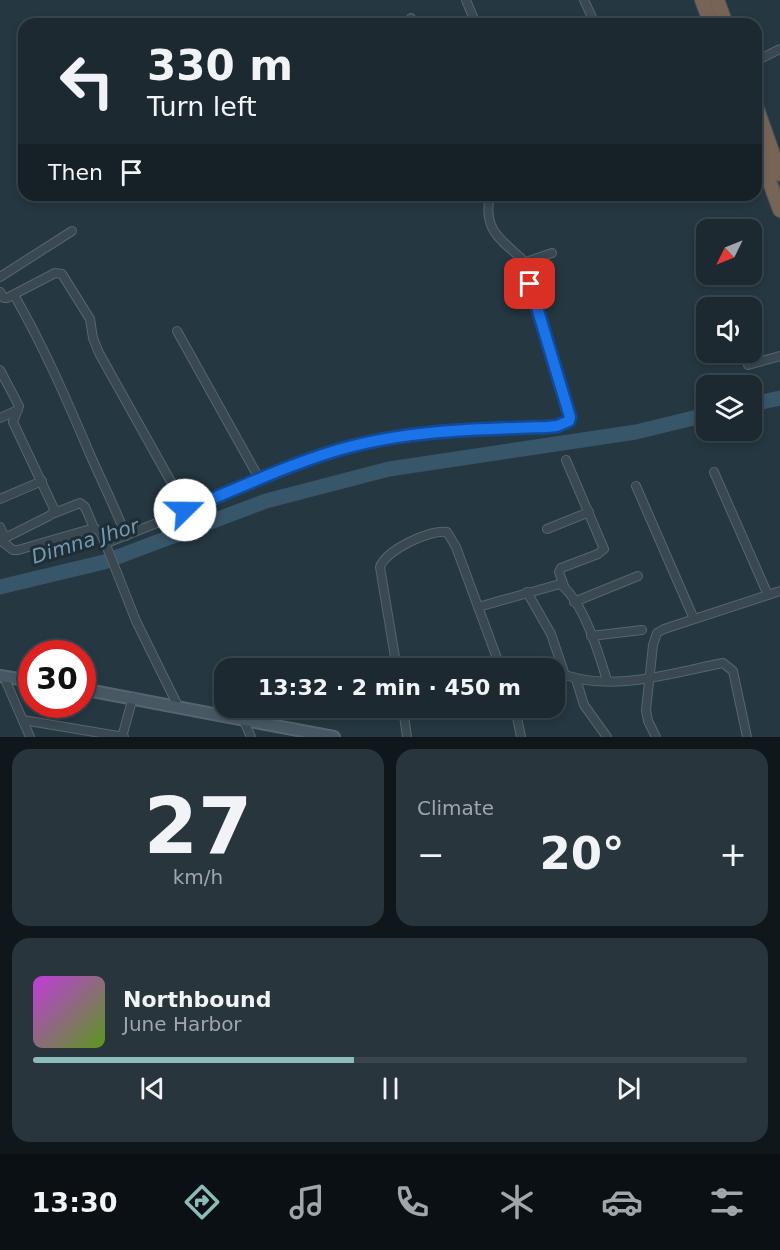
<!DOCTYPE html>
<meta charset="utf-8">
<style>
body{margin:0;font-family:"DejaVu Sans",sans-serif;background:#29353d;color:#f1f3f6;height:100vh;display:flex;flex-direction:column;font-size:22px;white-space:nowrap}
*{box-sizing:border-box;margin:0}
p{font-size:20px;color:#a0a6ab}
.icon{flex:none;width:33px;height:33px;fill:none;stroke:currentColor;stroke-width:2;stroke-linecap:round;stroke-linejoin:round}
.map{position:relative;height:737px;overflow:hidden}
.side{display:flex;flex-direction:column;gap:12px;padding:12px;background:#0f171b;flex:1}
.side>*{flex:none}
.top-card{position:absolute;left:18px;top:18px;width:744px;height:183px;border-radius:18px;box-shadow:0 3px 9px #0003,0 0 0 2px #3a454d;background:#1c2931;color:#f1f3f6;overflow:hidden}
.needle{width:39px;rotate:227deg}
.tools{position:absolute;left:696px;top:219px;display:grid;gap:12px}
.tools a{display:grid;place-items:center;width:66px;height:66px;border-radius:12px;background:#1c2931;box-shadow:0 3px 9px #0003,0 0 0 2px #3a454d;font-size:30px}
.speed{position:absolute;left:18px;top:640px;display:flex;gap:12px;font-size:30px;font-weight:700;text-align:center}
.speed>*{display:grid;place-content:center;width:78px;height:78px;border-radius:50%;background:#1c2931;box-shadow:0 3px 9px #0003,0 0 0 2px #3a454d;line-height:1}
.speed .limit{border:9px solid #d22;background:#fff;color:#111}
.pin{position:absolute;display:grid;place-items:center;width:51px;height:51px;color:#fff;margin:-26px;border-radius:12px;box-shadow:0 3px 9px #0006}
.me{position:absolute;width:66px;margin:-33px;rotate:68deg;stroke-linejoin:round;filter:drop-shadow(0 0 4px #0008)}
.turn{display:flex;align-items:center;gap:21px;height:126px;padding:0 30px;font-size:27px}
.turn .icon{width:78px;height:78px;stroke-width:2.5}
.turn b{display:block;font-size:42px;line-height:51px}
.then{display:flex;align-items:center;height:57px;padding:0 30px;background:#0003;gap:12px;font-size:22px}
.big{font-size:45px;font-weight:800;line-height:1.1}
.side .widget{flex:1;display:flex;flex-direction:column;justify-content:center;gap:9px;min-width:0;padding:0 21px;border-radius:18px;background:#29353d}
.side .dial{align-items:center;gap:0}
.dial b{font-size:78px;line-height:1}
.song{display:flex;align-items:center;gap:18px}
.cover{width:72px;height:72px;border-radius:9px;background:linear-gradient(135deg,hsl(290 70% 55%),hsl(90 70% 35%))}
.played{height:6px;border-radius:3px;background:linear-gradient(90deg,#8bbbb9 45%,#3a454d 45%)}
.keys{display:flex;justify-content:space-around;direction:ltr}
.heat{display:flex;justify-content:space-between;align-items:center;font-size:33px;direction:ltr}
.side .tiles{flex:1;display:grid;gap:12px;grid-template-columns:1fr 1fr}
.widget:last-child{grid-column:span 2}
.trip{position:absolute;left:214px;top:658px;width:351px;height:60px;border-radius:18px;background:#1c2931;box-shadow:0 3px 9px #0003,0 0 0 2px #3a454d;font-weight:800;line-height:60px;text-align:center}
.tabs{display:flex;height:96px;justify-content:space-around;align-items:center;background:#0b1014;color:#a0a6ab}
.tabs .icon{width:42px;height:42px}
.tabs .selected{color:#8bbbb9}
.tabs b{font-size:27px;color:#f1f3f6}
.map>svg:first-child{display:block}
</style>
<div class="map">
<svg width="780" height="737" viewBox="0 0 780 737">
<rect width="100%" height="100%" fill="#253741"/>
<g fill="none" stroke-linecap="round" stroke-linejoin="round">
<!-- river -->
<g stroke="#385669" stroke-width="15">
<path d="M752 404 780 398"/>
<path d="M0 587 104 562 266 501 389 469 636 432 706 415"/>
</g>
<!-- street casing -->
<g stroke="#57656e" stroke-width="10">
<g id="street">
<path d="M466 0 476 24"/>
<path d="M584 0 595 24"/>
<path d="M411 18 413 24"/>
<path d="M756 61 780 49"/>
<path d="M523 263 552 253"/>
<path d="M0 277 72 231"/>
<path d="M0 292 4 298H7L55 273 62 274 90 319 93 338 99 353 184 505 185 510 182 513 109 542 106 545 136 621 178 706"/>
<path d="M14 295C43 345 66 398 89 452 101 480 115 507 126 536"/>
<path d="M177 331 260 480"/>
<path d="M748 365 780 356"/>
<path d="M0 370 19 406 13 422 55 511 49 516 1 540"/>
<path d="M0 418 18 410"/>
<path d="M714 472 768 595"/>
<path d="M636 486 694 619"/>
<path d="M0 499 42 481"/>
<path d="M185 510C236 490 286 466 338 450 406 430 477 429 547 427L557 426 569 421 571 417 521 258C498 238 483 228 490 195"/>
<path d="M52 514 80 503 85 507 94 528"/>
<path d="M0 527 5 538"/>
<path d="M547 529 589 512"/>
<path d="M0 540 13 550H18L94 528 100 532 106 545"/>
<path d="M564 586 559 572 561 568 598 554 604 549 566 460"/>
<path d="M527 592 551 634 565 675"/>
<path d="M574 602 638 576"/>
<path d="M478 607 560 584C584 602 598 652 607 680"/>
<path d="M591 636 642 630"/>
<path d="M397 669 380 567C386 550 430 529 447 532L456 547 501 669"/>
<path d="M445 669C480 664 517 656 551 669"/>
<path d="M555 671C607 695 670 673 723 663L733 671 747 737"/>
<path d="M4 677 30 737"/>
<path d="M576 679 584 705 607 737"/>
<path d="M403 708 407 737"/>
<path d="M515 708 521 737"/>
<path d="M23 720 124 737"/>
<path d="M244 721 251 737"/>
<path d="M122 737 133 697"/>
<path d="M656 737 648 721 646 710 653 645 657 633 664 629 780 591"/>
</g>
</g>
<!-- secondary casing -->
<g stroke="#57656e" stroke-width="14">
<g id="secondary">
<path d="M0 676 32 681"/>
<path d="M82 689 334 737"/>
</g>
</g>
<!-- highway casing -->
<g stroke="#44525b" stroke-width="16">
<g id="highway">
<path d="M702 0 711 24"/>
<path d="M717 0 726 24"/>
<path d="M756 106 780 174"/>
<path d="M756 145 780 210"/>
</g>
</g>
<!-- street -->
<use href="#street" stroke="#394851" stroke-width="8"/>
<!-- secondary -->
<use href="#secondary" stroke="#475864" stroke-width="10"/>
<!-- highway -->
<use href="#highway" stroke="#776456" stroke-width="14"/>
</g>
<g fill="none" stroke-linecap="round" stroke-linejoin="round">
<!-- route casing -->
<g stroke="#114b97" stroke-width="15">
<path id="route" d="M185 510C235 490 287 465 338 450 406 430 477 429 547 427L557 426 569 421 570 417 530 284"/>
</g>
<!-- route -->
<use href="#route" stroke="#1a73e8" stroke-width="10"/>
</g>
<g text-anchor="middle" stroke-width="6" stroke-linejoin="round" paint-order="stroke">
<!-- water labels -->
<g font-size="20" font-style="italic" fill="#7599af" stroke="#1e2d36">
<text transform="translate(85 541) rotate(-17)" y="7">Dimna Jhor</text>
</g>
</g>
</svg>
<div class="tools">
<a><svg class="needle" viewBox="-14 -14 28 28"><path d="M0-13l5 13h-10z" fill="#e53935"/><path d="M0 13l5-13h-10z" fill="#a0a6ab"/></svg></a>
<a><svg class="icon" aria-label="sound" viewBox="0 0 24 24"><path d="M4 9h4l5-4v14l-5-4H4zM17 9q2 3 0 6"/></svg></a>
<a><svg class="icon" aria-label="layers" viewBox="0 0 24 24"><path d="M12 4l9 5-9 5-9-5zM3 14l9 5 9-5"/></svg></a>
</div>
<div class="speed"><div class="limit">30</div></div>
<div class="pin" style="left:530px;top:284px;background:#d93025"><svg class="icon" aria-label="arrive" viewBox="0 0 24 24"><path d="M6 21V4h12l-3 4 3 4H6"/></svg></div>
<svg class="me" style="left:185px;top:510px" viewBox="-20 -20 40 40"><circle r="19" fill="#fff"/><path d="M0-13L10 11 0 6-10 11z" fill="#1a73e8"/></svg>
<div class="trip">13:32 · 2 min · 450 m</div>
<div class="top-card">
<div class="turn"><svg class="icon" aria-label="left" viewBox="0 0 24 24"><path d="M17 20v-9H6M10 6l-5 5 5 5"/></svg><div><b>330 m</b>Turn left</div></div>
<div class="then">Then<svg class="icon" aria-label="arrive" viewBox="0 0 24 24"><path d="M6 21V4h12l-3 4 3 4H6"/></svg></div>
</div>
</div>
<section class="side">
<div class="tiles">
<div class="widget dial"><b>27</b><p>km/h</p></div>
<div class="widget"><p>Climate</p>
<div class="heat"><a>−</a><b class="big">20°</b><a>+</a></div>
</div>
<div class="widget">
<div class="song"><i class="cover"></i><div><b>Northbound</b><p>June Harbor</p></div></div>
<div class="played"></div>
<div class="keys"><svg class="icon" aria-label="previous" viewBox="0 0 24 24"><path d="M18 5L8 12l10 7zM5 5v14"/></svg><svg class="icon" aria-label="pause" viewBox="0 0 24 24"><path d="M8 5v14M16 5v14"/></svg><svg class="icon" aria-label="next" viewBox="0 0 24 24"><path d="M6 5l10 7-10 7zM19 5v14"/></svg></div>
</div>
</div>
</section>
<nav class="tabs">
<b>13:30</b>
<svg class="icon selected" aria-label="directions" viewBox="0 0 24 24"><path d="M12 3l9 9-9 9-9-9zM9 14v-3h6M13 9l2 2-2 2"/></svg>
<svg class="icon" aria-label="music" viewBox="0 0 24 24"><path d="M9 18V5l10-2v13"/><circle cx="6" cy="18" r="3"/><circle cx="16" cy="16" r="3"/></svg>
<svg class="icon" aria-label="phone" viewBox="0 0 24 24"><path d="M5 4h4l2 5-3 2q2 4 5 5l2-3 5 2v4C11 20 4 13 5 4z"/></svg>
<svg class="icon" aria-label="climate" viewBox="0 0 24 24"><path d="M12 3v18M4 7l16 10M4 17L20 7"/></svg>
<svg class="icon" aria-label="car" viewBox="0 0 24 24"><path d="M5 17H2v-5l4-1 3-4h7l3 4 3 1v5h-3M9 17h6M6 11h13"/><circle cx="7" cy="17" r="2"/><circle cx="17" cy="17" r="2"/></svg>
<svg class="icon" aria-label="filters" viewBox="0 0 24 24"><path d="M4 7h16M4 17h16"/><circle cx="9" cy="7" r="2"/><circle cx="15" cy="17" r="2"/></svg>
</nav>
